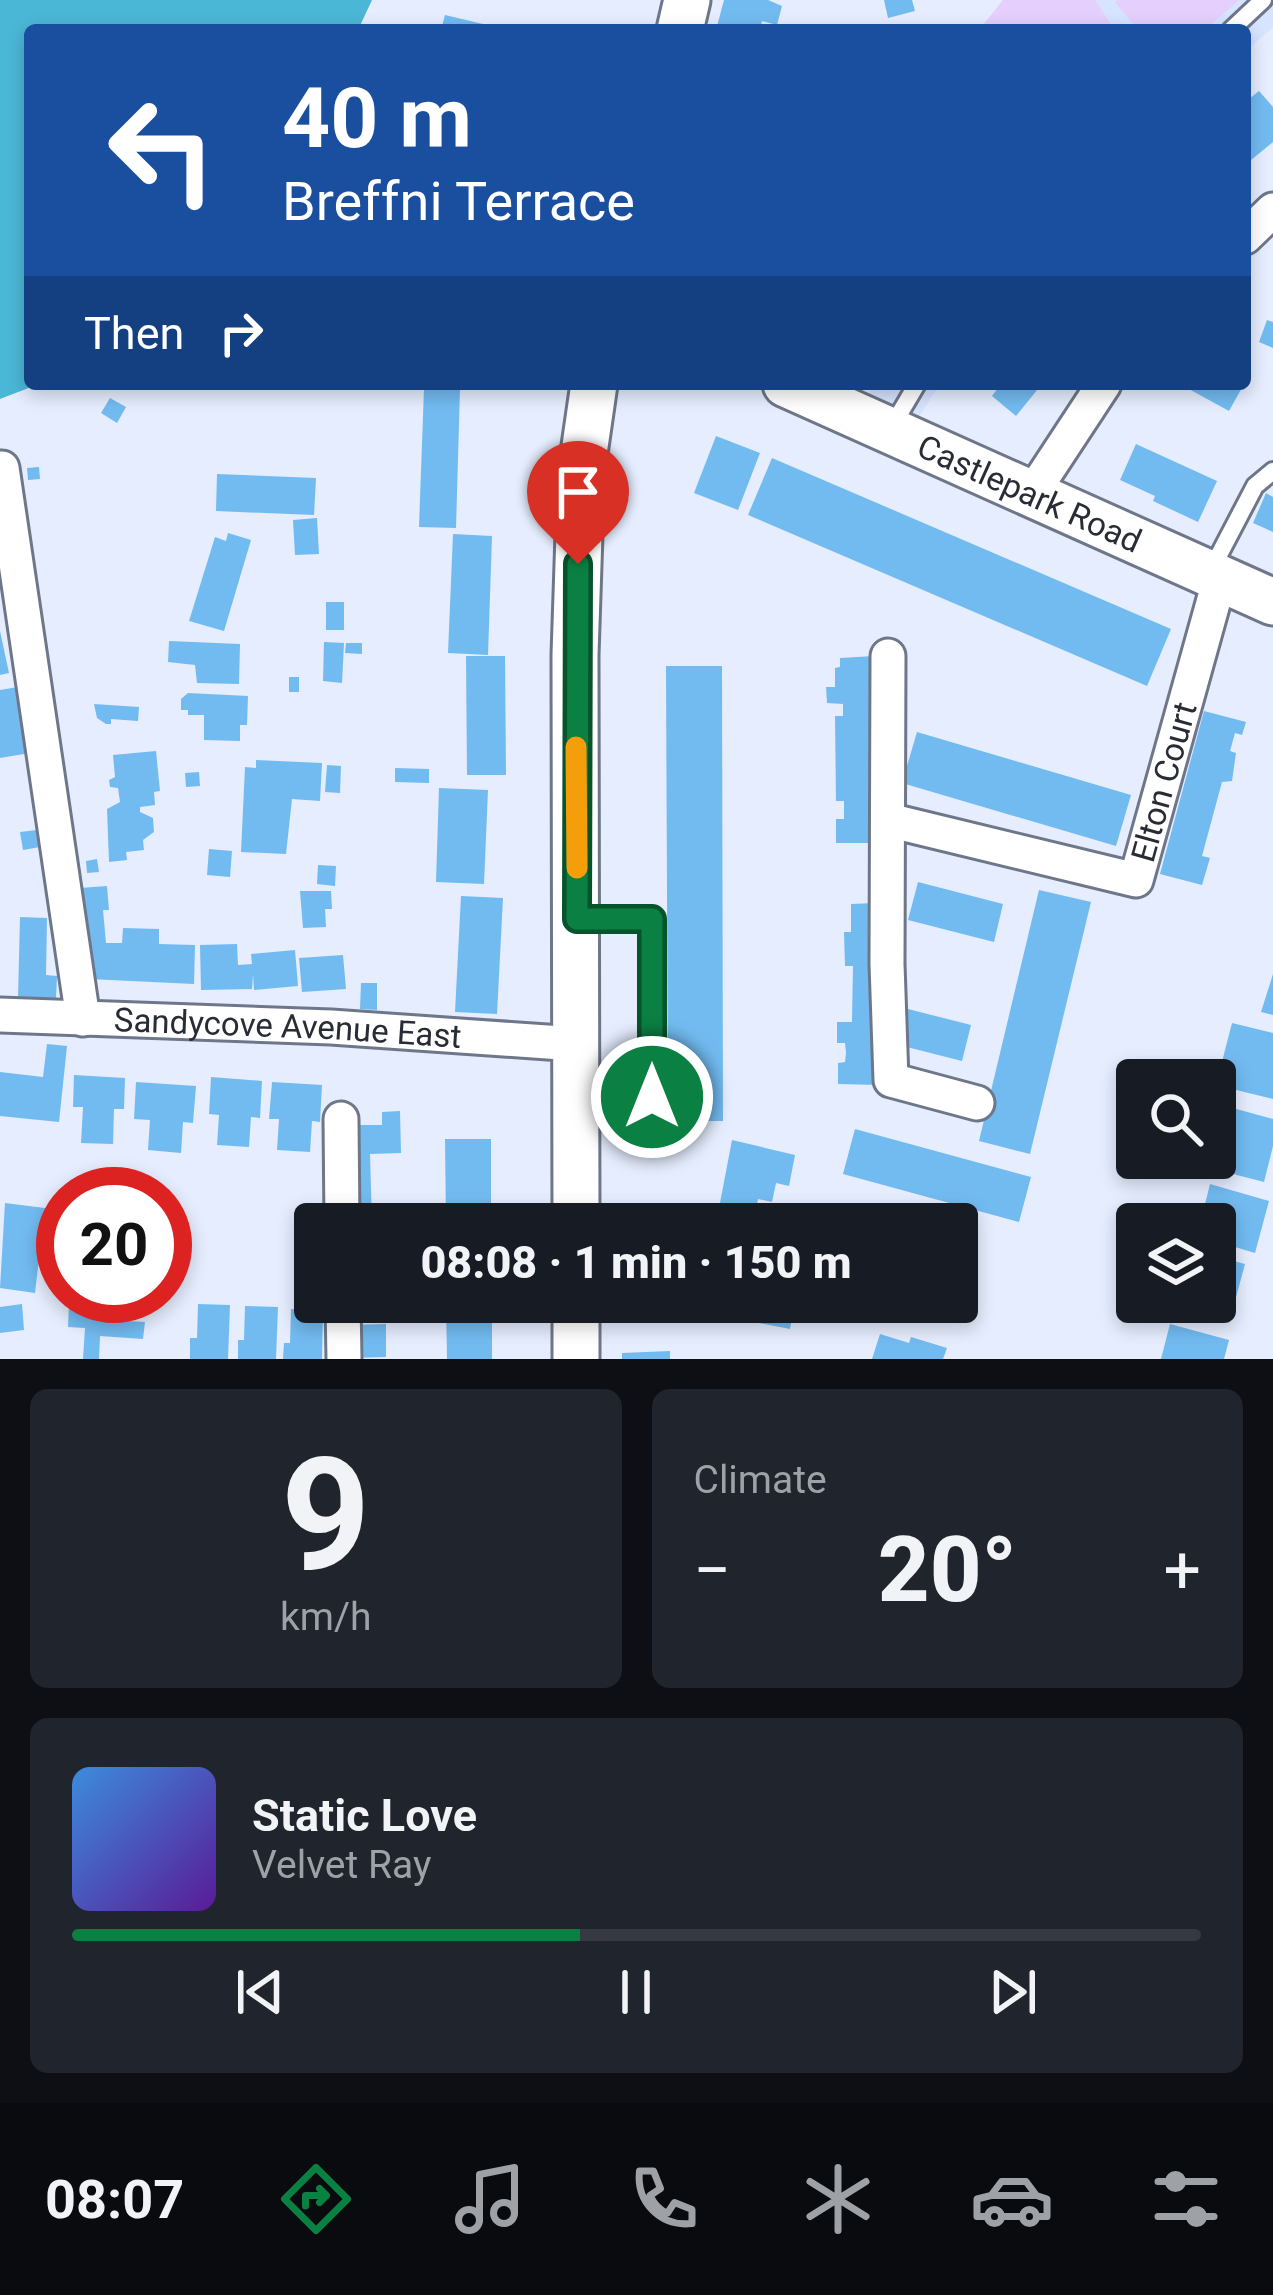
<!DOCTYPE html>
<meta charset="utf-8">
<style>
body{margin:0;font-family:Roboto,sans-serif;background:#20242c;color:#f1f3f6;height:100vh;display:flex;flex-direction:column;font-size:45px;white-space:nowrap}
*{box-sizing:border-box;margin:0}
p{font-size:39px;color:#9ea1a6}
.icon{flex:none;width:66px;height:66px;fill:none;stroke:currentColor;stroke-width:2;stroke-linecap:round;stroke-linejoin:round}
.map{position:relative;height:1359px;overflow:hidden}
.side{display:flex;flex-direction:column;gap:30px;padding:30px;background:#0d0f14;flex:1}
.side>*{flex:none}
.top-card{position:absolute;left:24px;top:24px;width:1227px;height:366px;border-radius:12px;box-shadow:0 6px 18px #0003;background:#1a4fa0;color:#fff;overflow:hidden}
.buttons{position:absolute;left:1116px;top:1059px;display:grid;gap:24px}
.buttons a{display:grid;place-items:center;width:120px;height:120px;border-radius:12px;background:#171b24;box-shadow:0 6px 18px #0003;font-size:60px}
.speed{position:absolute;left:36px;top:1167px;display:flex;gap:24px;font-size:60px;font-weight:700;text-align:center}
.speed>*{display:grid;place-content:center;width:156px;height:156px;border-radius:50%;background:#171b24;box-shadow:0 6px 18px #0003;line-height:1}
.speed .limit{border:18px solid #d22;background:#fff;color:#111}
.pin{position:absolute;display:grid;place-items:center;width:102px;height:102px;color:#fff;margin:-123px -51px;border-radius:50% 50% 50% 0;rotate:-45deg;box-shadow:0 0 12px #0007}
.pin .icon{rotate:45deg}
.me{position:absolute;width:132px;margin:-66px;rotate:0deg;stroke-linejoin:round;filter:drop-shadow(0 0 9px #0008)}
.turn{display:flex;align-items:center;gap:42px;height:252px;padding:0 60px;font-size:54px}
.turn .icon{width:156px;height:156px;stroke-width:2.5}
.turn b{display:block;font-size:84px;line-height:102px}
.then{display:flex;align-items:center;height:114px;padding:0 60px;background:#0003;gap:24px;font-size:45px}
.big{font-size:90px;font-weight:800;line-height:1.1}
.side .card{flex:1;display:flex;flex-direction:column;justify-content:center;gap:18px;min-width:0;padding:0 42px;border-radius:18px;background:#20242c}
.side .dial{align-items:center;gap:0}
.dial b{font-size:156px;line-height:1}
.song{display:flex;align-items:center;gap:36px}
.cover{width:144px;height:144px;border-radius:18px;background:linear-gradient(135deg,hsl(210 70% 55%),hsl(270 70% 35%))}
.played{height:12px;border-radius:6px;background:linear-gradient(90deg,#0b8043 45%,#363941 45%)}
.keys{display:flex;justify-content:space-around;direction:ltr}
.heat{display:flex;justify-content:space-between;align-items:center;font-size:66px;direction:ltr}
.side .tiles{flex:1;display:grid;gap:30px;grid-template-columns:1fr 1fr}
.card:last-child{grid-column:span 2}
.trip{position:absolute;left:294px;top:1203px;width:684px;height:120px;border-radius:12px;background:#171b24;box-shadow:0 6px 18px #0003;font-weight:800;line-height:120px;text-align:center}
.dock{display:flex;height:192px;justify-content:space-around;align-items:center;background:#090b0e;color:#9ea1a6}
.dock .icon{width:84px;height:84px}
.dock .active{color:#0b8043}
.dock b{font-size:54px;color:#f1f3f6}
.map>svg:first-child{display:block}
</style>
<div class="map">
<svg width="1273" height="1359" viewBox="0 0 1273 1359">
<rect width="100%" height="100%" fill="#e5edfe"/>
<!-- built -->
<g fill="#d6e4ff">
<path d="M1095 0H1273V27L1245 52V30H1115Z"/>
<path d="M874 384H940L913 426 862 404Z"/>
</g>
<!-- green -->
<g fill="#e5cffc">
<path d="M1003 0H1095L1115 30H979Z"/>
<path d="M1118 0H1239L1205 30H1138L1115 2Z"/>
</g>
<!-- water -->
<path fill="#4bb7d6" d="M0 0H372L358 30H30V384H39L0 399Z"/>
<!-- building -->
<g fill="#72bbf1">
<path d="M724 0H768L782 6 777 25 762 21 760 30H716Z"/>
<path d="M884 0H912L915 11 888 18Z"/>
<path d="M445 15 500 28V30H441Z"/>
<path d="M1259 91 1273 107V142L1245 165V102Z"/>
<path d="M1267 320 1273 322V348L1259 342Z"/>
<path d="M1001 384H1042L1016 416 992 396Z"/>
<path d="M1189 384H1244L1229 411 1187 388Z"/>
<path d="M424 388 460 389 456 528 419 527Z"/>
<path d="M110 398 126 407 117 423 101 413Z"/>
<path d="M716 436 760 453 738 510 694 493Z"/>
<path d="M1136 444 1217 481 1198 522 1153 501 1155 496 1120 480Z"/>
<path d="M772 458 1171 629 1147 686 748 515Z"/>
<path d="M39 467 40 479 28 480 27 468Z"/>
<path d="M217 474 316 478 314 515 216 511Z"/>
<path d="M1266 493 1273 497V532L1253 523Z"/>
<path d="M317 518 319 554 295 555 293 520Z"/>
<path d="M228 533 251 540 224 631 189 621 215 537 226 541Z"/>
<path d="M453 534 492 536 488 655 448 653Z"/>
<rect x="326" y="602" width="18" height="28"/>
<path d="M0 631 9 673 0 675Z"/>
<path d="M169 641 240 644 239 684 197 683 195 665 168 662Z"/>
<path d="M324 642 344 643 342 683 323 681Z"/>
<path d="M346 643H362V654L345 653Z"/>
<path d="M466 656H505L506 775H467Z"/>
<path d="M874 656 875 843H836V819H844V801H836L835 716H843V704L827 703 826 687H835V668L840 667V658Z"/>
<path d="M666 666H722L723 1121H668Z"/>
<rect x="289" y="677" width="10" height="15"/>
<path d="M18 687 30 753 0 758V690Z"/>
<path d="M188 693 248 696 247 725H240V741L204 740V715H188V710H181V699Z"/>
<path d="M94 704 139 707 138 721 111 719V724H106L97 718Z"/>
<path d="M1204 711 1246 722 1242 735 1235 733 1230 751 1236 753 1232 781 1222 782 1202 856 1210 858 1202 885 1160 874Z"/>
<path d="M917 732 1131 795 1116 846 902 783Z"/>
<path d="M156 751 160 791 154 792 155 805 140 807V812L153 818 154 832 143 840 144 850 126 852 127 860 109 862 107 809 120 802 118 788 110 787 109 780 115 777 113 755Z"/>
<path d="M256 760 322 763 320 801 292 799 286 854 241 852 245 767 256 768Z"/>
<path d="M327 765 341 766 340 793 325 792Z"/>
<path d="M395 768 429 769V783L395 782Z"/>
<path d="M199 772 200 786 186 787 185 773Z"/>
<path d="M439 788 488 790 484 884 436 882Z"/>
<path d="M37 830 40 847 23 850 20 832Z"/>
<path d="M209 849 232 851 230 877 207 875Z"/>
<path d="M97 859 99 872 87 873 86 861Z"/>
<path d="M318 865 336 866 335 886 317 884Z"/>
<path d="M918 882 1003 904 994 942 908 920Z"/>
<path d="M107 886 109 910H103L106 943H122L123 928 159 929V944L195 945 194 984 89 979 80 888Z"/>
<path d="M1039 890 1091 902 1030 1154 979 1141Z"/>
<path d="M300 891H331L332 909H325L326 927 303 928Z"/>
<path d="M461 896 503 898 497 1014 455 1012Z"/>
<path d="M875 903 878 1085 838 1084V1063L845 1062 846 1053 845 1043H837V1022H852L853 966H845L844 932H851V904Z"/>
<path d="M20 917 47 918 46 975 57 976 56 999 18 998Z"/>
<path d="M237 944 238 965 252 964 251 954 295 950 298 986 254 990 253 975 252 989 201 990 200 945Z"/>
<path d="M343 955 346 989 302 992 299 958Z"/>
<path d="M1273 974V1015L1261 1012Z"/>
<path d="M361 983H377V1010L360 1009Z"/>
<path d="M908 1009 971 1025 962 1061 899 1045Z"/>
<path d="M1232 1023 1273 1033V1099L1216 1085Z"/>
<path d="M47 1044 67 1046 59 1122 0 1116V1072L43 1077Z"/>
<path d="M74 1075 125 1078 124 1109H114L113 1144 81 1143 83 1107H73Z"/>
<path d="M211 1077 262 1081 260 1118 251 1117 249 1147 217 1145 219 1115 209 1114Z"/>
<path d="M136 1082 196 1086 193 1123 183 1122 181 1153 148 1150 150 1120 134 1119Z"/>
<path d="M272 1082 322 1085 320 1122 312 1121 310 1152 277 1150 279 1119H269Z"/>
<path d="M1218 1104 1273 1119V1146L1264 1182 1202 1166 1204 1158H1215Z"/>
<path d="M345 1111H358L359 1125H382V1112L400 1111 401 1153 370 1154 372 1224H349Z"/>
<path d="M855 1129 1031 1177 1019 1222 843 1174Z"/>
<path d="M445 1139H491V1224H446Z"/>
<path d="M732 1140 795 1155 789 1186 776 1183 772 1202 758 1199 755 1215 719 1208Z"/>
<path d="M1210 1184 1269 1201 1255 1253 1215 1241V1224H1200Z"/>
<path d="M5 1203 45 1208 35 1293 0 1288Z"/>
<path d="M165 1251 174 1252 171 1285 165 1284Z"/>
<path d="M1215 1256 1245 1264 1231 1316 1184 1303 1215 1302Z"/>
<path d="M350 1302H372V1322L351 1323Z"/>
<path d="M446 1302H492V1359H447Z"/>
<path d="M747 1302H795L790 1329 744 1320Z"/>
<path d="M69 1303 111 1306 110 1320 145 1322 143 1339 100 1336 99 1359H83L85 1328 68 1327Z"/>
<path d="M22 1304 24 1330 0 1333V1307Z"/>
<path d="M198 1304 230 1305 228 1359H190V1338H197Z"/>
<path d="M245 1306 278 1307 276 1359H238V1340H244Z"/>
<path d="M291 1309 323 1310 322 1359H283L284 1343H290Z"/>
<path d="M386 1324V1357L352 1358 351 1325Z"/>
<path d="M1170 1324 1229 1340 1224 1359H1161Z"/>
<path d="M880 1334 909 1343 911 1337 947 1348 943 1359H872Z"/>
<path d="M670 1351V1359H622V1353Z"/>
</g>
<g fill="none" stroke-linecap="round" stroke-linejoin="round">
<!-- lane casing -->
<g stroke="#6e7789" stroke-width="22">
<g id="lane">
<path d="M1231 30 1263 0"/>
<path d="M891 428 917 384"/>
<path d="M1210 572 1255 486 1273 471"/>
<path d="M578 919H652V1097"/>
</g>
</g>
<!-- street casing -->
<g stroke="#6e7789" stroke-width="39">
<g id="street">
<path d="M1245 237 1273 210"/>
<path d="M2 468 83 1019"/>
<path d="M1033 492 1104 384"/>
<path d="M888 656 887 964 891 1080 977 1103"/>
<path id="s1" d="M888 820 1136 880 1220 578"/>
<path id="s2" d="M0 1015 331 1027 576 1044"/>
<path d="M341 1119 342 1224"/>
<path d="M343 1302 344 1359"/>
</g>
</g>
<!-- secondary casing -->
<g stroke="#6e7789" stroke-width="51">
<g id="secondary">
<path d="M680 30 687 0"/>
<path id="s3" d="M786 384 1273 602"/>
<path d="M576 1224 575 655 581 474 594 384"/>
<path d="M576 1359V1302"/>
</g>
</g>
<!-- lane -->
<use href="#lane" stroke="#fff" stroke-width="16"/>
<!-- street -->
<use href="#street" stroke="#fff" stroke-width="33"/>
<!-- secondary -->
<use href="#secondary" stroke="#fff" stroke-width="45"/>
</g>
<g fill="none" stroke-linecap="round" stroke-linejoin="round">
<!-- route casing -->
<g stroke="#07532c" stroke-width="30">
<path id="route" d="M578 564 577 919H652V1097"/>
</g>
<!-- route -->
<use href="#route" stroke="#0b8043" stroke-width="21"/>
<!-- slow -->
<path stroke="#f59e0b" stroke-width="21" d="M576 747 577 868"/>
</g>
<g text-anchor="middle" stroke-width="9" stroke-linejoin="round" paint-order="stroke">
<!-- street labels -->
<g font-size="33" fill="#282c34" stroke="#fff">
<text dy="12" stroke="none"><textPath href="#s3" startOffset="267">Castlepark Road</textPath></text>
<text dy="12" stroke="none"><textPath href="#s1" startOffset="357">Elton Court</textPath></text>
<text dy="12" stroke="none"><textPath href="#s2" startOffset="288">Sandycove Avenue East</textPath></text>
</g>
</g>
</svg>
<div class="buttons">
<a><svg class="icon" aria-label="search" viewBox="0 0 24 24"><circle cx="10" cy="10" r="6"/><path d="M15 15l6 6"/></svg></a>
<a><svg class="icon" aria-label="layers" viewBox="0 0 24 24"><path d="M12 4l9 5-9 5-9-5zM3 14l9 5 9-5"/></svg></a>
</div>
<div class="speed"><div class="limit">20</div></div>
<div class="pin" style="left:578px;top:564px;background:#d93025"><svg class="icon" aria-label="arrive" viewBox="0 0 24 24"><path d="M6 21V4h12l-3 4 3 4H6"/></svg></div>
<svg class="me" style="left:652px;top:1097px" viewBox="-20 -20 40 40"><circle r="17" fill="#0b8043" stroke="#fff" stroke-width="3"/><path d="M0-11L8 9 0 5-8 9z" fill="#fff"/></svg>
<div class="trip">08:08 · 1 min · 150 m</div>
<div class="top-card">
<div class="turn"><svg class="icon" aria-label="left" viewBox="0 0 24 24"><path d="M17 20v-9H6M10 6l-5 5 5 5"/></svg><div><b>40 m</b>Breffni Terrace</div></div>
<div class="then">Then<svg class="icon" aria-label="right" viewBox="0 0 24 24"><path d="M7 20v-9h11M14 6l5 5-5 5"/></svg></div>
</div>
</div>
<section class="side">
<div class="tiles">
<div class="card dial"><b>9</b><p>km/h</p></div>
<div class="card"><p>Climate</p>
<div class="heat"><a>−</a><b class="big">20°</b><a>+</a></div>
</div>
<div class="card">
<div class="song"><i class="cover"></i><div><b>Static Love</b><p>Velvet Ray</p></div></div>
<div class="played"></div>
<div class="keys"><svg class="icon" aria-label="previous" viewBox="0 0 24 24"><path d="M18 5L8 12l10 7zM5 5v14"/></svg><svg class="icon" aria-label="pause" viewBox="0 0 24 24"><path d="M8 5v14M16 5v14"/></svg><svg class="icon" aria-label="next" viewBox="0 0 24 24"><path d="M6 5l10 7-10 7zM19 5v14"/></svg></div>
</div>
</div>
</section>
<nav class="dock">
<b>08:07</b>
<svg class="icon active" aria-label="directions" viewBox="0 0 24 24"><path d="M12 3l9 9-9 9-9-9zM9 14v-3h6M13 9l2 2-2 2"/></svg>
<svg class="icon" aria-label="music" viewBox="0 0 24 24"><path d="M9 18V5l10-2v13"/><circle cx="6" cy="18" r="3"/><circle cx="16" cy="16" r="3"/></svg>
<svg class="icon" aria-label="phone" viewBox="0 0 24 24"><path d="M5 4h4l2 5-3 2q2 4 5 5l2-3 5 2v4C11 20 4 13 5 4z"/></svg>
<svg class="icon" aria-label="climate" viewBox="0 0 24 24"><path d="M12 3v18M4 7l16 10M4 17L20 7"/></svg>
<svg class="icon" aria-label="car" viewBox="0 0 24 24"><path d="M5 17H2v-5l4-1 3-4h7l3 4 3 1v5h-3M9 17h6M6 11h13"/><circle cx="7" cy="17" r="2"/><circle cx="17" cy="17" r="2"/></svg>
<svg class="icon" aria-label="filters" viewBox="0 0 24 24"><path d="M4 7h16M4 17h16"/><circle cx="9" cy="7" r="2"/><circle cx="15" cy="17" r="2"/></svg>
</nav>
